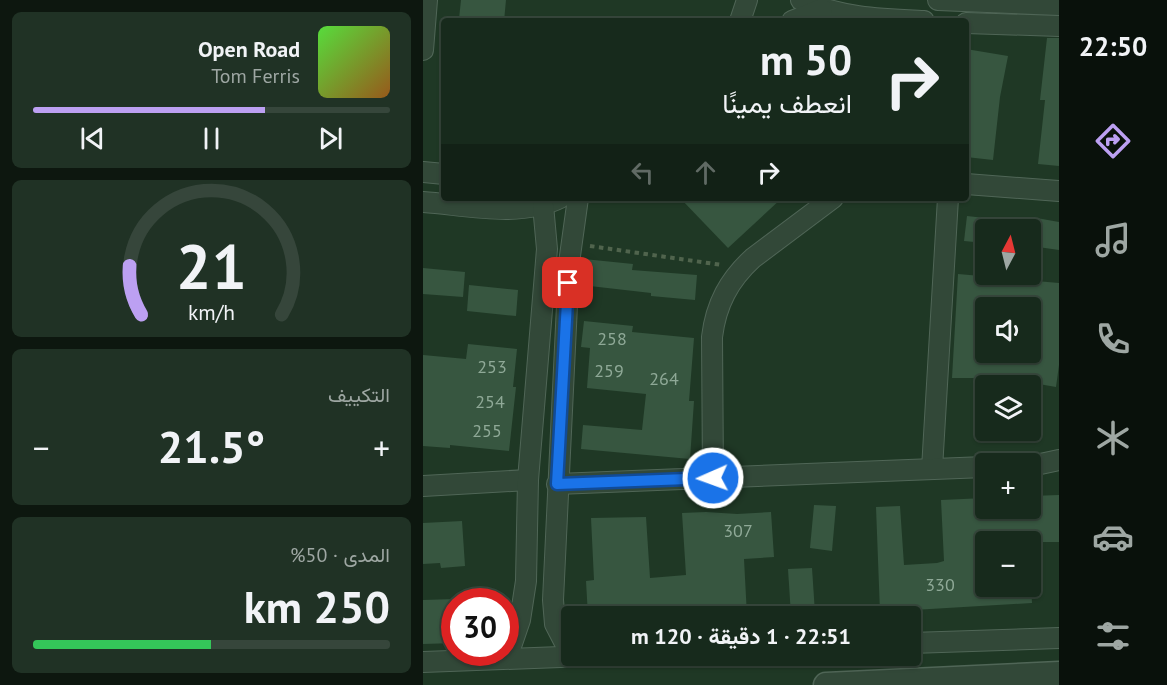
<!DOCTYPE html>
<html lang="ar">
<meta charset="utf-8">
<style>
body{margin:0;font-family:"PT Sans",Vazirmatn,sans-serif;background:#203225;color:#f1f3f6;direction:rtl;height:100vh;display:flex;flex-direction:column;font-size:22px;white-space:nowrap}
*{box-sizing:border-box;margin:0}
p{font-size:20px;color:#9ea7a3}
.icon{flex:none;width:33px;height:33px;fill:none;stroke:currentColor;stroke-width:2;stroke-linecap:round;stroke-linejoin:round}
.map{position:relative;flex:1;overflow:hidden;direction:ltr}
.side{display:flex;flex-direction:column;gap:12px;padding:12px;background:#0d170f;width:423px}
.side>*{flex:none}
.hud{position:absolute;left:18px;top:18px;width:528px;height:183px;border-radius:6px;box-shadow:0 2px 4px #0004,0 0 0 2px #36463b;direction:rtl;background:#172a1c;color:#f1f3f6;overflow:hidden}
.needle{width:39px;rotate:7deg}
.controls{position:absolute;left:552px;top:219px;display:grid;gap:12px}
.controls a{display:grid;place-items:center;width:66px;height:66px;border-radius:6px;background:#172a1c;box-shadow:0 2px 4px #0004,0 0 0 2px #36463b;font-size:30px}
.speed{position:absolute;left:18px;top:588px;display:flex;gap:12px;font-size:30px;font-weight:700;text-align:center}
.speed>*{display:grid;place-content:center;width:78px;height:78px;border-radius:50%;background:#172a1c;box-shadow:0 2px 4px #0004,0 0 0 2px #36463b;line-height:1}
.speed .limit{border:9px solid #d22;background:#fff;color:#111}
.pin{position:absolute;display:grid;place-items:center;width:51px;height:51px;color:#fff;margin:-26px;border-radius:12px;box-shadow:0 3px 9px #0006}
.me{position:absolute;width:66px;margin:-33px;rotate:268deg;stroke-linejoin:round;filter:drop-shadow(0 0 4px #0008)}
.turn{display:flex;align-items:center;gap:21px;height:126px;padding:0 18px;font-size:27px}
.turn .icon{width:78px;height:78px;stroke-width:2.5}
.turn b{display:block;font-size:42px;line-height:51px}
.lanes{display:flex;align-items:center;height:57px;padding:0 18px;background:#0003;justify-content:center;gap:30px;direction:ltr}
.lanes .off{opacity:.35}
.big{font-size:45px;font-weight:700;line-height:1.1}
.side .card{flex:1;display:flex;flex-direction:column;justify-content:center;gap:9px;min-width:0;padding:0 21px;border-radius:9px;background:#203225}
.side .dial{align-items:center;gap:0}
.dial svg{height:156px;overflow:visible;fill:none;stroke:#36463b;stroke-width:7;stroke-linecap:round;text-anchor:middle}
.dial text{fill:#f1f3f6;stroke:none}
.song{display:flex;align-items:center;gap:18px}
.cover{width:72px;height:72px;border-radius:9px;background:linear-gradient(135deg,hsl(110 70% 55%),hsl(30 70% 35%))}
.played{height:6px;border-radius:3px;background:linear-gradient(90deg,#bca0f2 65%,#36463b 65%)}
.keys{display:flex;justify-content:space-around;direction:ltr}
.heat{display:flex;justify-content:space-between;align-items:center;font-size:33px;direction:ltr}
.charge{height:9px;border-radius:4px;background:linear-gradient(90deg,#34c759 50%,#36463b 0)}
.trip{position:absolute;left:138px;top:606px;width:360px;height:60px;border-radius:6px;background:#172a1c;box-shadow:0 2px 4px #0004,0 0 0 2px #36463b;font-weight:700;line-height:60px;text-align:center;direction:rtl}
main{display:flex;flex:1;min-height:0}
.tabs{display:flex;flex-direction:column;width:108px;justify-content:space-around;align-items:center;background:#09110b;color:#9ea7a3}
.tabs .icon{width:42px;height:42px}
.tabs .selected{color:#bca0f2}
.tabs b{font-size:27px;color:#f1f3f6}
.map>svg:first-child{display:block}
</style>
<main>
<nav class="tabs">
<b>22:50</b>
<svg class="icon selected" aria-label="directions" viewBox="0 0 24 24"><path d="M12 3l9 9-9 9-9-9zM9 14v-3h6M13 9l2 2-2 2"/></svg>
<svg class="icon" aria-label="music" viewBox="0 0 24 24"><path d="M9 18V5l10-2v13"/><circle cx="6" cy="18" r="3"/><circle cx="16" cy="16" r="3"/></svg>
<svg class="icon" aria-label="phone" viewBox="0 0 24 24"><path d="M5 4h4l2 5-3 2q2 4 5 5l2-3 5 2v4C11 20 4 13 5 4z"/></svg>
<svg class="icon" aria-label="climate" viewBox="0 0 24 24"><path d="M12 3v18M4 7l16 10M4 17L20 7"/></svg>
<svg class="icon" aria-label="car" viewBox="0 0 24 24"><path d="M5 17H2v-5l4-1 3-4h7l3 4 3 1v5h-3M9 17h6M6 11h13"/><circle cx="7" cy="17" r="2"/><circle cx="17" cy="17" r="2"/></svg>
<svg class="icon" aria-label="filters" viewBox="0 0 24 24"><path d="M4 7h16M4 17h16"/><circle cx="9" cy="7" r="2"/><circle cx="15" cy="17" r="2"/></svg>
</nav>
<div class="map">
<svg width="636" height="685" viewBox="0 0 636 685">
<rect width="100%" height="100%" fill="#1f3825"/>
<!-- building -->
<g fill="#375640" fill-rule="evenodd">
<path d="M38 0H83L81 21 36 19Z"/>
<path d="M624 38H636V166L615 164 622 100H617Z"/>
<path d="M543 49 585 56 577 97 570 160 543 157Z"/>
<path d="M257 198H359L305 248Z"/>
<path d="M544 216 562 218V243L541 241Z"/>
<path d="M608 217 636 222V250L608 246Z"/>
<path d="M161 259 210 264 209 270 274 275 272 300 228 296V293L158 285Z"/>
<path d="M0 268 42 272 40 297 0 294Z"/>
<path d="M535 274 636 283V365L633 387 582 378H529ZM578 302 608 305V360L577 355V352H562V308H577Z"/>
<path d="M46 285 95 290 93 316 44 311Z"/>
<path d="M161 321 210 326 209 332 271 338 266 401H271L267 459 158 449 160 425 219 430 223 394 164 388 167 348 158 347Z"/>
<path d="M45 344 94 349 90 387H93L86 451 27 445V448L0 446V355L43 359Z"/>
<path d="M636 495V542H562V586H608L609 603 457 612 453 507 477 506 481 565 514 563 521 561 518 500 562 498V508H608V496Z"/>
<path d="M391 505 413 506 409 551 387 548Z"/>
<path d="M283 512 314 514 348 512 351 557 321 559 324 616H165L163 581 171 580 168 518 223 517 227 578 263 575 259 513Z"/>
<path d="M39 521 42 566 18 568 17 563 0 564V523Z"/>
<path d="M389 568 392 613 368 615 365 569Z"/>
<path d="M32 599V643L0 644V600Z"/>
</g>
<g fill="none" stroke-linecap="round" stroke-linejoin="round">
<!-- minor casing -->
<g stroke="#506657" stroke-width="22">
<g id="minor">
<path d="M378 0C418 18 458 19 501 21"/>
<path d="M515 0 636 5"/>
<path d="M317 21 324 0"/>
<path d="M369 21 399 9"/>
<path d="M543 23 636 26"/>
<path d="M0 50 4 0"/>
<path d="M0 172 21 174"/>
<path d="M543 184 636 191"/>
<path d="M0 202C43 205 97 218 137 198"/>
<path d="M608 466 636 460"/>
<path d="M509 469 525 198"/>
<path d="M290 478 289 337C293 304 306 280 330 258L410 198"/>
<path d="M134 484 562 467"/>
<path d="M0 486 105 480"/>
<path d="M488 643 636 638"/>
<path d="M148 655 132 624 130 600 146 263 155 198"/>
<path d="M84 658 97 620 103 581 105 480 124 249 120 205"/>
<path d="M0 662 164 656"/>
</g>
</g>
<!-- tertiary casing -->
<g stroke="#506657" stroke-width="27">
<path id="tertiary" d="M403 685 636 674"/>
</g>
<!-- path -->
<path stroke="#50644d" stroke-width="4" stroke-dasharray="4.5 4.5" stroke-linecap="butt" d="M167 246 299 265"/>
<!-- minor -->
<use href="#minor" stroke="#324838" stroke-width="20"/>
<!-- tertiary -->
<use href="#tertiary" stroke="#324838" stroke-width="24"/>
</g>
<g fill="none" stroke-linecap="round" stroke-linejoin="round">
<!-- route casing -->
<g stroke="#114b97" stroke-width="15">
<path id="route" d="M145 283 134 484 290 478"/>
</g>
<!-- route -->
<use href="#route" stroke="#1a73e8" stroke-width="10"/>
</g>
<g text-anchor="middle" stroke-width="6" stroke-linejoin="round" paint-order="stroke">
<!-- number labels -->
<g font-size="18" fill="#8fa997">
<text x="189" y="345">258</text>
<text x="69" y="373">253</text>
<text x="186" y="377">259</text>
<text x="241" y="385">264</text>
<text x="67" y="408">254</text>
<text x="64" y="437">255</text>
<text x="315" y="537">307</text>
<text x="517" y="591">330</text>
</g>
</g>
</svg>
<div class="controls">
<a><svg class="needle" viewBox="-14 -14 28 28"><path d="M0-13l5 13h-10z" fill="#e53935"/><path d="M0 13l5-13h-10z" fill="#9ea7a3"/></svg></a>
<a><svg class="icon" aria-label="sound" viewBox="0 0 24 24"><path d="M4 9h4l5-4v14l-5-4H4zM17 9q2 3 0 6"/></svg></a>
<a><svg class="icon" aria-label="layers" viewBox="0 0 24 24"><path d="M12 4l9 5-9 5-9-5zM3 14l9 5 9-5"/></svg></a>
<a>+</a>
<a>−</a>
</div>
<div class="speed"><div class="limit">30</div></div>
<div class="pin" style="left:145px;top:283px;background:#d93025"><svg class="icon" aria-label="arrive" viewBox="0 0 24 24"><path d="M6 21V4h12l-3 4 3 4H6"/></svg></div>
<svg class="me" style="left:290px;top:478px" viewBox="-20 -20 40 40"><circle r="17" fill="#1a73e8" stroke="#fff" stroke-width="3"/><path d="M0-11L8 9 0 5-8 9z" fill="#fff"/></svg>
<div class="trip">22:51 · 1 دقيقة · 120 m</div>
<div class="hud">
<div class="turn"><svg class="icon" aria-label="right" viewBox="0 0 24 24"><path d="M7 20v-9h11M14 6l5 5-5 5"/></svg><div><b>50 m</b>انعطف يمينًا</div></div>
<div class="lanes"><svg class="icon off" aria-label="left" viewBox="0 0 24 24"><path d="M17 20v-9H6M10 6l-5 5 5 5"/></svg><svg class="icon off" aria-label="ahead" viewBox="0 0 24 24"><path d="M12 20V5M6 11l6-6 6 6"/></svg><svg class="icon" aria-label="right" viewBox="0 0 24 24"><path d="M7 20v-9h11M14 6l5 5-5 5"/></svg></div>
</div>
</div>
<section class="side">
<div class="card">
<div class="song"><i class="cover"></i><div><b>Open Road</b><p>Tom Ferris</p></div></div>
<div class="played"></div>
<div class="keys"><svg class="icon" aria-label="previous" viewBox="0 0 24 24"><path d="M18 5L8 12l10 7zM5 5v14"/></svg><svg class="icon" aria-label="pause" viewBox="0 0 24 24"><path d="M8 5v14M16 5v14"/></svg><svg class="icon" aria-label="next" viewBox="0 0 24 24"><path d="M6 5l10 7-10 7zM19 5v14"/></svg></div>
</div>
<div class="card dial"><svg viewBox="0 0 100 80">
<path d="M14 69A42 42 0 1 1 86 69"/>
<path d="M14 69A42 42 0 0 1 8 44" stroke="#bca0f2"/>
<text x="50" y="56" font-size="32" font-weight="700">21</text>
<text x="50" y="72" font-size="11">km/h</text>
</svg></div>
<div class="card"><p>التكييف</p>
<div class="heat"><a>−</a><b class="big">21.5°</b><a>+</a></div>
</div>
<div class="card"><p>المدى · 50%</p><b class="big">250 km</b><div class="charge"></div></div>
</section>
</main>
